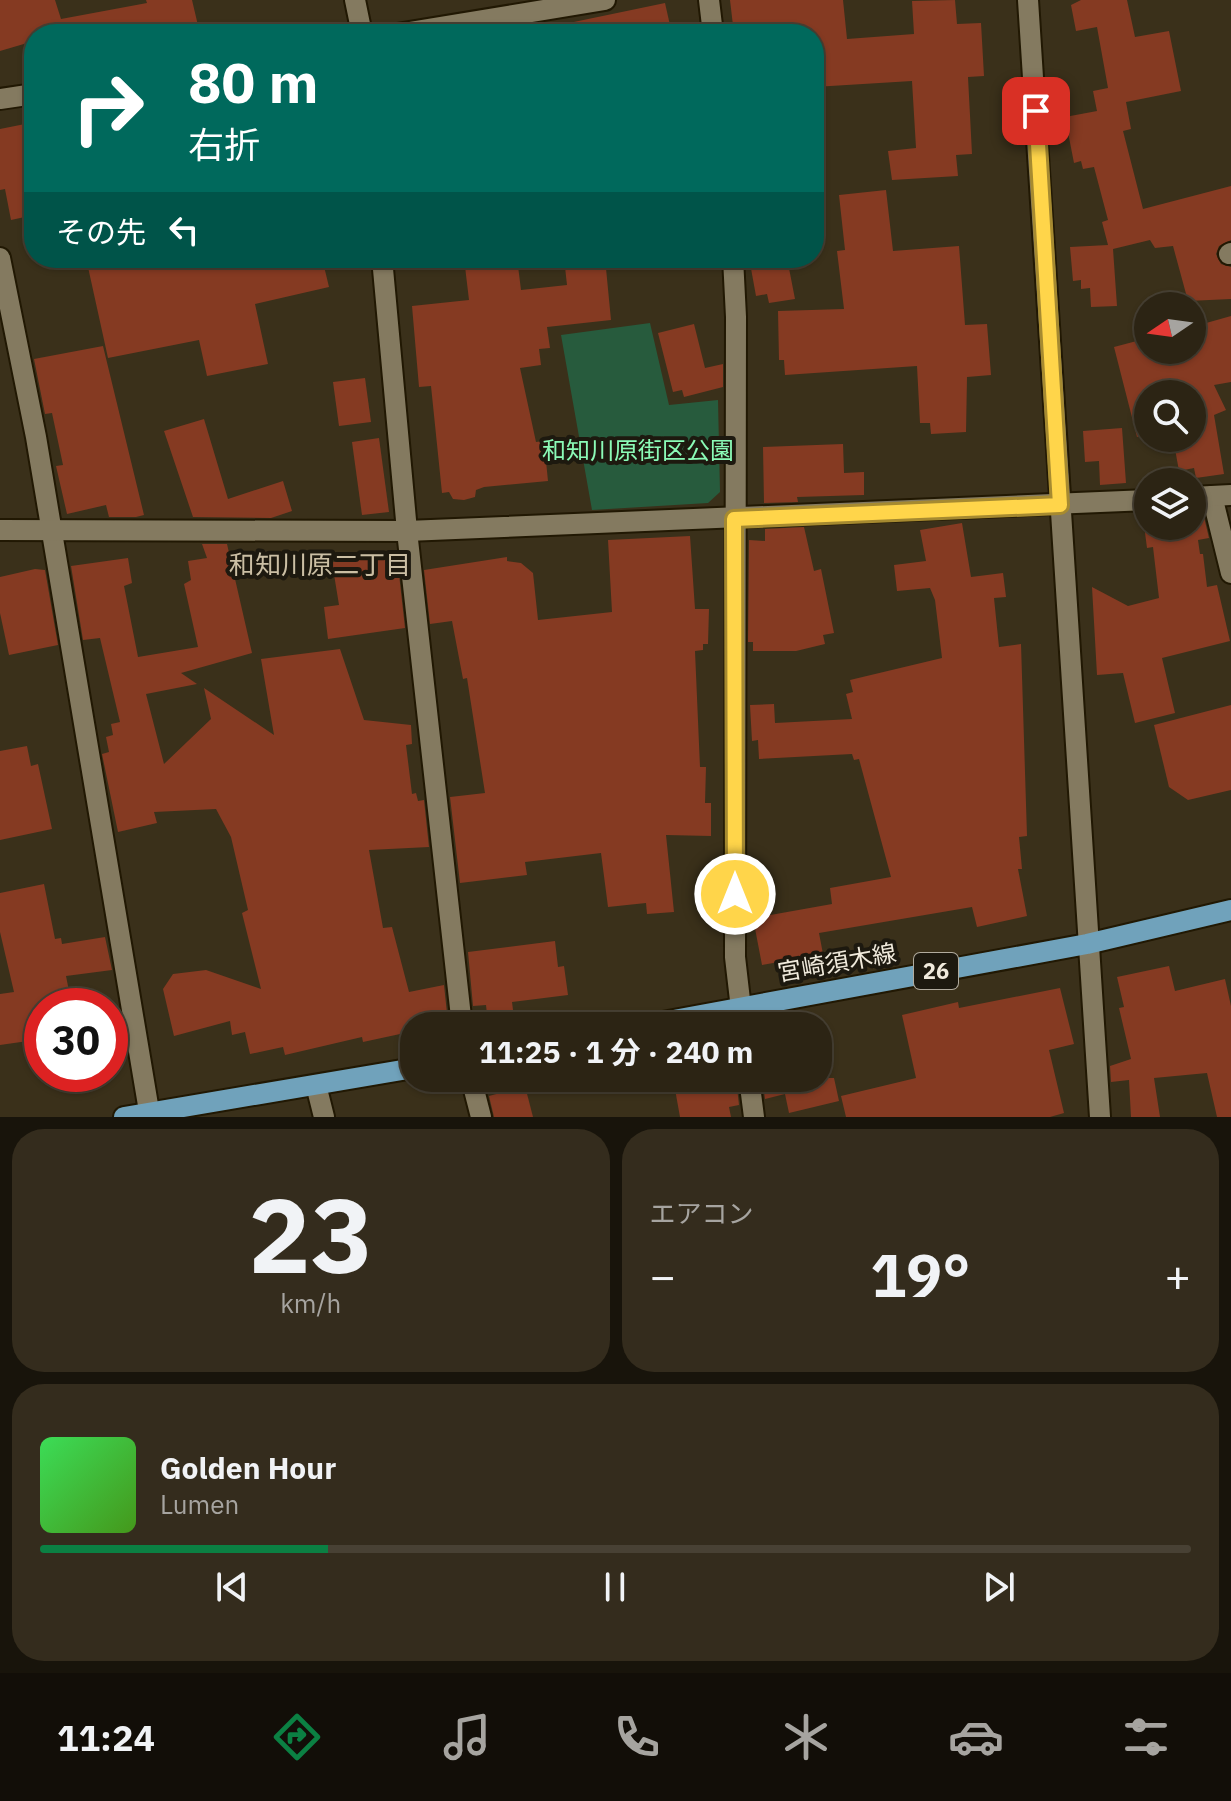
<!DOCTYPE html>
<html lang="ja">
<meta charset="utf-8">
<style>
body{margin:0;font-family:"IBM Plex Sans","Noto Sans JP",sans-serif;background:#342c1d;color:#f1f3f6;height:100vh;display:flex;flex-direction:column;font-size:30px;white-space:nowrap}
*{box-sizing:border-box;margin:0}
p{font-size:26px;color:#a6a4a0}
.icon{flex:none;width:44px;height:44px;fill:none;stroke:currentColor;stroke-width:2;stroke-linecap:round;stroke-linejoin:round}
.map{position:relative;height:1117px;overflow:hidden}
.drawer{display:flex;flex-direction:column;gap:12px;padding:12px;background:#18140b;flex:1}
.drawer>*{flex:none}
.top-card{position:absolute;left:24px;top:24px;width:800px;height:244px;border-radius:32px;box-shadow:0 2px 6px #0004,0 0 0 2px #484134;background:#00695c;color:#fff;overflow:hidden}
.needle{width:52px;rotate:257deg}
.tools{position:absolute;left:1134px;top:292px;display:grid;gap:16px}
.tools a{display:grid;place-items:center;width:72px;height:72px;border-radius:50%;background:#2c2414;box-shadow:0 2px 6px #0004,0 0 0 2px #484134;font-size:40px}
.speed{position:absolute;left:24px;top:988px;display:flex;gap:16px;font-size:40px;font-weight:700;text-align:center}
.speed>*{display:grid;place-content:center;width:104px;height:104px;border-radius:50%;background:#2c2414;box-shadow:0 2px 6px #0004,0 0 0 2px #484134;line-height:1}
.speed .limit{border:12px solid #d22;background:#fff;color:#111}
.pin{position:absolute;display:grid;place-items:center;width:68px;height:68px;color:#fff;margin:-34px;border-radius:16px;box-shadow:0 4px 12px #0006}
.me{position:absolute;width:88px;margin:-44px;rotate:0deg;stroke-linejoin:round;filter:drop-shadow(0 0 6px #0008)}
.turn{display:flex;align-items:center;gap:28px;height:168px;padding:0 32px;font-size:36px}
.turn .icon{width:104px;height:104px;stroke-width:2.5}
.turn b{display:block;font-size:56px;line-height:68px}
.then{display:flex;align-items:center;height:76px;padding:0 32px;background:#0003;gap:16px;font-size:30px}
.big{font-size:60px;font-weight:700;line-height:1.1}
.drawer .card{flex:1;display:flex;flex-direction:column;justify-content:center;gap:12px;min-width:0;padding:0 28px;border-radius:32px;background:#342c1d}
.drawer .dial{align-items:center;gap:0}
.dial b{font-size:104px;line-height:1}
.song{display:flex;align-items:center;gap:24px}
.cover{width:96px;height:96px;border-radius:12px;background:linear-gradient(135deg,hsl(130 70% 55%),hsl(100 70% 35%))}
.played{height:8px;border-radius:4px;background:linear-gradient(90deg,#0b8043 25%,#484134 25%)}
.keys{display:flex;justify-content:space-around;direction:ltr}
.heat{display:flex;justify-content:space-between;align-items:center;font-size:44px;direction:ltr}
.drawer .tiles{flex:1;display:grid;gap:12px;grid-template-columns:1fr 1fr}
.card:last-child{grid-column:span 2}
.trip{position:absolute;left:400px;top:1012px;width:432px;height:80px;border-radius:32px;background:#2c2414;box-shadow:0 2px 6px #0004,0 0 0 2px #484134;font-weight:700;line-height:80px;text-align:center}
.menu{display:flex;height:128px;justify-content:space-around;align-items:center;background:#120e08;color:#a6a4a0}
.menu .icon{width:56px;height:56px}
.menu .selected{color:#0b8043}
.menu b{font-size:36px;color:#f1f3f6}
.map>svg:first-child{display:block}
</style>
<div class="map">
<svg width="1231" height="1117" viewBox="0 0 1231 1117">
<rect width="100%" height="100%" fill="#3a301a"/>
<!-- green -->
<path fill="#275b3d" d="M650 323 669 405 718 400 720 492 708 503 592 510 561 335Z"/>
<!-- building -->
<g fill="#853a22">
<path d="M0 0H55L61 19 147 3 146 0H192L200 34H34V41L0 51Z"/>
<path d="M730 0H843L847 39 914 34 912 1 955 0 957 24 981 23 984 76 968 77 972 154 956 155 958 176 892 180 888 151 916 148 912 81 814 87V34H734Z"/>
<path d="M1081 0H1127L1135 37 1169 31 1181 91 1126 102 1131 129 1123 131 1143 209 1231 186V240L1219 246 1216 254 1221 264 1231 267V299L1188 301 1173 246 1155 248 1150 240 1113 249 1117 306 1091 307 1090 288 1081 289V280L1073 281 1070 247 1108 245 1102 222 1108 220 1094 167 1083 169 1081 161 1074 163 1065 117 1097 111 1093 91 1108 88 1097 27 1076 31 1071 5Z"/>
<path d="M665 3 672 34H571L569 23Z"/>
<path d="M30 123 34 140V215L11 220 5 189 0 190V129Z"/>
<path d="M886 190 893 251 959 246 965 325 987 324 991 375 967 377 966 432 931 434 930 423H920L917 366 785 375 784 360H779L778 311 844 309 837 251 845 250 839 195Z"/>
<path d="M86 258H246L247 265 271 258H322L329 287 255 304 268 364 207 376 199 340 108 358Z"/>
<path d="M464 258H517L521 290 567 285 564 258H605L611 320 547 327 550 348 539 349 541 365 520 368 536 442 544 441 548 481 484 487 476 490 475 497 464 500 453 499 449 492 442 493 431 386 419 387 412 306 469 300Z"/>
<path d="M758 258H787L795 299 769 303 767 294 756 296 750 263 759 262Z"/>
<path d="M1231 316V382L1214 385 1226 410 1214 415 1224 474 1196 478 1194 468 1179 471 1173 438H1192V394H1148V434L1137 437 1114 347 1148 338V350H1192V327Z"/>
<path d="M694 324 705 368 723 364V387L684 397 682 390 673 392 658 333Z"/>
<path d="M103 346 144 515 136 517H109L106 505 67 514 56 466 63 465 52 413 45 414 34 359Z"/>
<path d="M365 378 371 422 339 426 333 382Z"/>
<path d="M204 419 228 499 283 481 292 511 271 518 193 517 164 431Z"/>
<path d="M1122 428 1126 483 1100 485 1099 461 1085 462 1083 431Z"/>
<path d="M379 438 389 512 362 515 352 442Z"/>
<path d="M843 444 844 473 864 472V495L797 497 798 502 764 503 763 447Z"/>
<path d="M1204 517 1209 538 1198 540 1200 554H1203L1207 587 1217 585 1230 641 1162 658 1175 713 1135 723 1123 673 1097 675 1092 587 1128 606 1159 598 1153 547 1147 548 1144 525 1192 526V518Z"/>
<path d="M962 523 971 577 1003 573 1006 597 994 598 999 647 1021 644 1027 836 1019 837 1022 869H1018L1027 916 977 927 972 907 819 933 823 954 762 965 753 918 832 904 830 888 891 877 859 759 854 760 852 754 759 759 758 740 752 741 750 705 774 704 775 723 852 719 846 694 853 692 850 680 942 658 935 600 930 588 897 591 894 565 926 561 920 530Z"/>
<path d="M804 527 814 571 821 569 834 633 823 635 825 644 796 651H753V642H748L749 540 765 541V529Z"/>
<path d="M690 536 695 609H709L708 644H703V650L695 651 700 767H706L705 803H711V836L666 835 674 912 647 914 646 903 608 907 601 853 525 862 527 875 460 883 450 797 485 793 467 678 463 679 452 621 430 624 424 570 507 557V561L521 563 533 573 538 620 612 612 608 540Z"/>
<path d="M202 544H227L252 653 181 673 197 684 146 694 164 764 211 719 204 688 274 735 261 659 340 649 364 720 411 725 412 744 406 745 412 794 416 793 418 801 424 800 429 847 369 850 383 928 392 927 409 992 444 985 447 1013 430 1026H414V1031L363 1042 362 1037 285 1055 283 1047 250 1054 245 1032 232 1035 230 1021 174 1036 163 989 173 974 206 970 261 989 242 913 248 910 231 837 216 809 154 812 157 823 118 832 102 754 109 752 106 737 113 735 111 724 120 722 100 638 83 640 71 566 128 558 132 583 124 586 138 657 198 647 184 584 191 580 188 561 207 558Z"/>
<path d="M388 558 390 576 399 574 405 628 328 639 324 607 339 605 332 562Z"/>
<path d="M35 569 45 570 58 645 9 655 0 613V577Z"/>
<path d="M1231 705V790L1188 800 1169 787 1154 725Z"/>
<path d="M27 746 31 766 38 764 52 829 0 840V751Z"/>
<path d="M44 884 55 939 61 938 62 944 105 937 112 970 66 976 72 1006H42V1039L0 1045V994L14 992 0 932V893Z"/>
<path d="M555 941 558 967 564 966 568 995 512 1002 513 1010 487 1014 486 1005 473 1006 468 952Z"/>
<path d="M1169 966 1175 991 1225 979 1231 1006V1117H1217L1207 1073 1154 1078 1160 1117H1131L1129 1080 1111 1082 1110 1066 1131 1059 1119 1008 1124 1007 1117 977Z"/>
<path d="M1060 988 1074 1044 1049 1050 1064 1113 1050 1117H846L841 1096 916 1078 902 1015 958 1002 959 1008Z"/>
<path d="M673 1078H736L739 1105 729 1107 731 1117H680Z"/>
<path d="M762 1078H834L839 1101 789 1113 785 1094 765 1099Z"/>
<path d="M525 1086 533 1117H494L489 1096Z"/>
</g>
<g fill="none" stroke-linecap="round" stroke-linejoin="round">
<!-- minor casing -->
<g stroke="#211803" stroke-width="24">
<g id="minor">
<path d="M355 0 362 34"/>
<path d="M709 0 713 34"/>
<path d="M397 34 605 0"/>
<path d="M0 99 34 94"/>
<path d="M1229 254 1231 253"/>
<path d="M0 258 36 437 150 1117"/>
<path d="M382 258 407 531 462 1026"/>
<path d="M733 258 736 317 735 957 743 1026"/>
<path d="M1212 496 1231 573"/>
<path d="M1192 497 1231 495"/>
<path d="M0 530 407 531 1148 500"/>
<path d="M471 1078 481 1117"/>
<path d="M749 1078 754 1117"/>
<path d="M316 1085 324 1117"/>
</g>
</g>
<!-- tertiary casing -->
<g stroke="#211803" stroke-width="24">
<path id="tertiary" d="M1028 0 1100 1117"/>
</g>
<!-- primary casing -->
<g stroke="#211803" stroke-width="24">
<g id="primary">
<path d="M641 1026 1087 944 1231 910"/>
<path d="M124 1117 414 1068"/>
</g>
</g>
<!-- minor -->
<use href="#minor" stroke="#847a60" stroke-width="20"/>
<!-- tertiary -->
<use href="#tertiary" stroke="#847a60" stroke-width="20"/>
<!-- primary -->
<use href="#primary" stroke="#70a2bb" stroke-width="20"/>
</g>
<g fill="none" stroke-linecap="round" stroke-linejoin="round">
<!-- route casing -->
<g stroke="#a68a30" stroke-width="20">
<path id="route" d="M735 894 734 519 1060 505 1036 111"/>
</g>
<!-- route -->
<use href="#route" stroke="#ffd54a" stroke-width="14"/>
</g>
<g text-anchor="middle" stroke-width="8" stroke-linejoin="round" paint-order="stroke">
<!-- shield labels -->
<rect fill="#1d190f" stroke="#b1ab9e" stroke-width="2" x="914" y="953" width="44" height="36" rx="6"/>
<g font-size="22" font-weight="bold" fill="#f0eadc">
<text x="936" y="979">26</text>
</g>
<!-- park labels -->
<g font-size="24" fill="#8bfbb7" stroke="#1d190f">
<text x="638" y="459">和知川原街区公園</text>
</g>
<!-- street labels -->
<g font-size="24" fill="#f0eadc" stroke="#1d190f">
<text transform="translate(837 963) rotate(-10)" y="8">宮崎須木線</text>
</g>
<!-- neighbourhood labels -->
<g font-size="26" fill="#cbbfa4" stroke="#1d190f">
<text x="320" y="574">和知川原二丁目</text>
</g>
</g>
</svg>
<div class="tools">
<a><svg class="needle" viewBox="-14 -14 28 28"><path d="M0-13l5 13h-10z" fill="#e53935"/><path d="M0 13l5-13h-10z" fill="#a6a4a0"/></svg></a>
<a><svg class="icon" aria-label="search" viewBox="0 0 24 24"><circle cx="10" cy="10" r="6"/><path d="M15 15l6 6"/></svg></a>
<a><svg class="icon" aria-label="layers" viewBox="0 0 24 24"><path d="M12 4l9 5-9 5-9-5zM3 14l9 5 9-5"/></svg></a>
</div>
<div class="speed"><div class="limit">30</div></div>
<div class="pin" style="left:1036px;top:111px;background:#d93025"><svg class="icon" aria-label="arrive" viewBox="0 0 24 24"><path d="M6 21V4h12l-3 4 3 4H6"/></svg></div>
<svg class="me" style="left:735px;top:894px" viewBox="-20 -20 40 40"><circle r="17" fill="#ffd54a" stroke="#fff" stroke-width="3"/><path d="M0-11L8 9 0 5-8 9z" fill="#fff"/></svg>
<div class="trip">11:25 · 1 分 · 240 m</div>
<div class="top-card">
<div class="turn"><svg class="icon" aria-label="right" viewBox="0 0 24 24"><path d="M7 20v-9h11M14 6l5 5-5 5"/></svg><div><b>80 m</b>右折</div></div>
<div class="then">その先<svg class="icon" aria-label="left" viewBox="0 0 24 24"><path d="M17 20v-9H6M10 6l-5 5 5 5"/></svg></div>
</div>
</div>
<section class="drawer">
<div class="tiles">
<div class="card dial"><b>23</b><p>km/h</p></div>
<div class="card"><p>エアコン</p>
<div class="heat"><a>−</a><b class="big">19°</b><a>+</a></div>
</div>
<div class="card">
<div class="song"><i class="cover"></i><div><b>Golden Hour</b><p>Lumen</p></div></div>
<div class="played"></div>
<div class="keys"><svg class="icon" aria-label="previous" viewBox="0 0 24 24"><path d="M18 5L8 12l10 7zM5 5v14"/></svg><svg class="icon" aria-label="pause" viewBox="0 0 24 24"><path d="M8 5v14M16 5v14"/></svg><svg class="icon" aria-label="next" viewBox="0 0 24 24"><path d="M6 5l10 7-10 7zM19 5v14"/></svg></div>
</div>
</div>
</section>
<nav class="menu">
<b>11:24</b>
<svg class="icon selected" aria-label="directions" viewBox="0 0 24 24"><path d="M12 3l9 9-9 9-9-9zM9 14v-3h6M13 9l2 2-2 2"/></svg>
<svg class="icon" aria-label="music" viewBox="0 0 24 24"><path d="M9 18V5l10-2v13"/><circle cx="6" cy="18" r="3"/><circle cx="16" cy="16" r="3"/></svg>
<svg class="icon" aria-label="phone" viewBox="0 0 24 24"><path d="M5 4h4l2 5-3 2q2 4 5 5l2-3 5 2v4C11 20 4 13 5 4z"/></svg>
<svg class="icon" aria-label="climate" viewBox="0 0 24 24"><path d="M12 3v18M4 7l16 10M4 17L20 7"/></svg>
<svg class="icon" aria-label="car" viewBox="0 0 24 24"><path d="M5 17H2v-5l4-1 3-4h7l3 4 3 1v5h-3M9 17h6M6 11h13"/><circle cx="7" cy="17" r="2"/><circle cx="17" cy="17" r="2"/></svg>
<svg class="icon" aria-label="filters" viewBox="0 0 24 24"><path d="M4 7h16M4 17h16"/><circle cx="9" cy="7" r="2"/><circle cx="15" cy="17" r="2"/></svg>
</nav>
